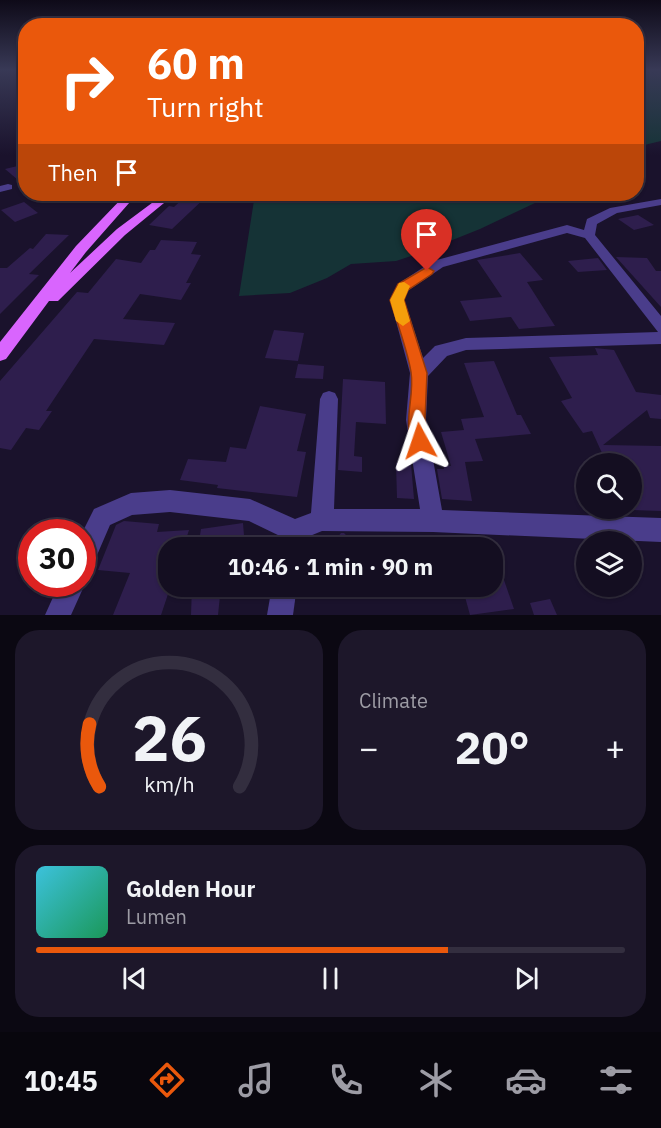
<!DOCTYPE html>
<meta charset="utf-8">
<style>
body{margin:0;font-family:"IBM Plex Sans",sans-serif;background:#1d172a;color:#f1f3f6;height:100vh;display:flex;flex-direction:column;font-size:22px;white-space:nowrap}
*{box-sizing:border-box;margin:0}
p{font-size:20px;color:#9d9ca5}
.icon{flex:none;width:33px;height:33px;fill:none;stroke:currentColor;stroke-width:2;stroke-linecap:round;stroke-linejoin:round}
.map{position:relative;height:615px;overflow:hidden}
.sheet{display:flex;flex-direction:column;gap:15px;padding:15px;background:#0b0812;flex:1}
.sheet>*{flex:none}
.top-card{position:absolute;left:18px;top:18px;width:626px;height:183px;border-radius:24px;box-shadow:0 2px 4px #0004,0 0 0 2px #332e3f;background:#ea580c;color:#fff;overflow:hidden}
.buttons{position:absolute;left:576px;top:453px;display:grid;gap:12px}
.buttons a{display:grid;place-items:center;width:66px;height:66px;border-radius:50%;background:#140e21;box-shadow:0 2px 4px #0004,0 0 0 2px #332e3f;font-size:30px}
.speed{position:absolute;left:18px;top:519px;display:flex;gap:12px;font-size:30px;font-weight:700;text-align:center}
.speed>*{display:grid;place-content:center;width:78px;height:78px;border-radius:50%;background:#140e21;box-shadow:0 2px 4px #0004,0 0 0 2px #332e3f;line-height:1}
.speed .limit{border:9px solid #d22;background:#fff;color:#111}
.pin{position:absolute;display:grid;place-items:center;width:51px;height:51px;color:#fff;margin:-62px -26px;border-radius:50% 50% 50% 0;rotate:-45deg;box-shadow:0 0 6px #0007}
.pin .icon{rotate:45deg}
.me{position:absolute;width:66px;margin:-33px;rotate:355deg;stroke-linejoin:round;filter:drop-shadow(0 0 4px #0008)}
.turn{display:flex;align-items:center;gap:21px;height:126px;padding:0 30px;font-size:27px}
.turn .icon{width:78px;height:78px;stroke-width:2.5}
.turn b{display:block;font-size:42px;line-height:51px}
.then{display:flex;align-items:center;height:57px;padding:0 30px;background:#0003;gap:12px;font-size:22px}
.big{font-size:45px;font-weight:700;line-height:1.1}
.sheet .widget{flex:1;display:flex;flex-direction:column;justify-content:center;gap:9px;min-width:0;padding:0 21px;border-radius:24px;background:#1d172a}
.sheet .dial{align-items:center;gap:0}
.dial svg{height:156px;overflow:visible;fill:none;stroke:#332e3f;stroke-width:7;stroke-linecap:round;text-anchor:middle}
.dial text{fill:#f1f3f6;stroke:none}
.song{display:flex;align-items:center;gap:18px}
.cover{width:72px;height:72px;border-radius:9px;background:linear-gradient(135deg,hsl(190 70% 55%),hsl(150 70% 35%))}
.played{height:6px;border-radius:3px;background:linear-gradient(90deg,#ea580c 70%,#332e3f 70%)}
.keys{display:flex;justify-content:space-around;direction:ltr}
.heat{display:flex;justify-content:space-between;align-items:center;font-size:33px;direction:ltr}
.sheet .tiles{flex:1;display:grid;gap:15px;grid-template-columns:1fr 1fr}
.widget:last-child{grid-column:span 2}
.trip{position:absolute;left:158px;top:537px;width:345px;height:60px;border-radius:24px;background:#140e21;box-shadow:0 2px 4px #0004,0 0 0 2px #332e3f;font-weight:700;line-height:60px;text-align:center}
.dock{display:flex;height:96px;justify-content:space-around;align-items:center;background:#08060d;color:#9d9ca5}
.dock .icon{width:42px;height:42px}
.dock .active{color:#ea580c}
.dock b{font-size:27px;color:#f1f3f6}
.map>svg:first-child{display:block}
</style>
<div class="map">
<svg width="661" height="615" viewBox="0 0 661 615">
<rect width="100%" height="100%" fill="#1a122c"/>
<!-- green -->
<g fill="#153336">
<path d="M636 69H661V141L636 147Z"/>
<path d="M255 194H554L480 229 420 253 396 261 351 264 327 278 290 293 239 296Z"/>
</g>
<!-- building -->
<g fill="#2e1e4d">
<path d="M26 164V177L18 180 5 169Z"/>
<path d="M188 194H209L172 229 149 225 169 206 174 207Z"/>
<path d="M24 202 38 213 15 222 1 210Z"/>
<path d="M638 215 654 225 634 230 618 219Z"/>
<path d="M46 234 69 235 29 274 39 275 0 314V268H7L30 248 33 249Z"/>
<path d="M161 240 197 242 191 254 201 255 186 283H191L181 300 140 294 123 319 175 323 164 345 94 339 46 411H52L39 430 26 428 11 450 0 448V381L77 292 88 293 116 259 141 263 150 250H155Z"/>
<path d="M520 253 543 280 527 282 555 326 519 329 511 317 470 321 460 301 502 297 477 260Z"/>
<path d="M616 257 647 258 656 271H661V307Z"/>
<path d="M598 258 607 270 578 272 568 261Z"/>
<path d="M274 330 304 333 298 361 265 358Z"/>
<path d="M595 348 614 350 636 392 661 395V419L650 418 647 410 603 445 661 446V511L632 510V464H607L592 431 583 433 561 401 572 398 549 357 598 355Z"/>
<path d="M494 361 517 415H521L531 434 475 439 483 461 465 462 472 501 442 499 437 469H444V465L451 466 441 432 464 430 461 419 484 417 464 363Z"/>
<path d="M298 364 324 366 323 379 295 378Z"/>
<path d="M343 379 385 382 386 424 356 422 354 456 362 457V472L338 470Z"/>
<path d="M260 406 306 414 297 451 306 452 297 497 217 488 218 485 180 480 188 459 226 462 230 447 246 449Z"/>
<path d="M396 463 411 464 414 499 397 498Z"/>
<path d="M124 521 159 524 157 532 189 530 183 548H168V594L161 615H113L130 573 98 570 116 525Z"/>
<path d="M243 523 245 548H198L201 529Z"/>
<path d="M341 533H344L358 548H329Z"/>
<path d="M492 551H494L514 609 470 615 462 586H492Z"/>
<path d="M192 586H221L218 615H191Z"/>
<path d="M550 599 557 615H534L530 603Z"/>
</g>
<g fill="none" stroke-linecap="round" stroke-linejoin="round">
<!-- street -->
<g fill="#4a3d8b" fill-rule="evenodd">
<path d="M8 184 12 185V189L0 192V186Z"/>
<path d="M661 199V205L617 213 597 224 595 235 661 316V344L466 350 447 356 428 376 426 420 442 510 661 518V542L433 532 322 531 305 538 304 548H280L282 537 249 521 170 512 132 515 110 525 91 569 82 572V533L94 509 131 493 170 490 250 499 295 519 311 513 320 399 323 393 329 391 335 393 338 399 334 509H420L406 420 410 373 390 299 398 284 433 261 567 225 584 230 587 219 610 208ZM567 233 585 238 658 332 466 338 435 346 423 358 404 299 409 290 443 267Z"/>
<path d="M82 579 85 584 71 615H45L59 584H82Z"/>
<path d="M272 586H297L293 615H267Z"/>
</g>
<!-- primary -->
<path fill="#d965fe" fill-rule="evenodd" d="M126 194H137L86 252 70 273 117 229 164 194H175L125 235 58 301H49L6 359 0 361V342L76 246Z"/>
</g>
<!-- sky -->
<linearGradient id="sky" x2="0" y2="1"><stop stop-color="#0e0a18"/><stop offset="0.45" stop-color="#383956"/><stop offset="1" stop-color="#383956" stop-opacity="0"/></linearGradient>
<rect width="661" height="155" fill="url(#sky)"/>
<!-- route -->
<path fill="#ea580c" stroke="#983908" stroke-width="1.5" d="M427 267 434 271 432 274 408 290 404 300 427 373 425 420 429 441 426 447 420 449 413 447C402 422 415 397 411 372 407 348 397 323 390 300L398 284Z"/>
<!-- slow -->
<path fill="#f59e0b" d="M404 282 410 286 404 300 410 321 403 326 396 321 390 300 399 283Z"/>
</svg>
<div class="buttons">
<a><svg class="icon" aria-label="search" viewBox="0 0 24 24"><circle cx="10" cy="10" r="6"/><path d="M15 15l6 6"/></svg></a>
<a><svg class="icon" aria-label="layers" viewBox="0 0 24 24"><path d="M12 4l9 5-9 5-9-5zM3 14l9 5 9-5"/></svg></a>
</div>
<div class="speed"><div class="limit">30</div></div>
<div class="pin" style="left:427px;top:271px;background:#d93025"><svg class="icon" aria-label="arrive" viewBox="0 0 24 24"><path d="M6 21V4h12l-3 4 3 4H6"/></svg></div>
<svg class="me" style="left:420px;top:441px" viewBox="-20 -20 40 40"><path d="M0-17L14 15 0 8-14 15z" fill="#ea580c" stroke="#fff" stroke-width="4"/></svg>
<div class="trip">10:46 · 1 min · 90 m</div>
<div class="top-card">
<div class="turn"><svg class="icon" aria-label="right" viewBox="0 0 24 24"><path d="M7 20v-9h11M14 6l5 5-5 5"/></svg><div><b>60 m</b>Turn right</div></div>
<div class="then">Then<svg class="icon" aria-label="arrive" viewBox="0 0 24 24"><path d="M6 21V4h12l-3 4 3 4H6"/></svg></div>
</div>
</div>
<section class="sheet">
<div class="tiles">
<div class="widget dial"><svg viewBox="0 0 100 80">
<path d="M14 69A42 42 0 1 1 86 69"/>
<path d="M14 69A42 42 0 0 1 9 37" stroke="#ea580c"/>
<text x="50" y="56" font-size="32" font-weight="700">26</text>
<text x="50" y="72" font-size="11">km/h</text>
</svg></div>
<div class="widget"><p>Climate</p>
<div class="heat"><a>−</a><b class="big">20°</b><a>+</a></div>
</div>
<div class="widget">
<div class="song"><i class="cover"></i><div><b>Golden Hour</b><p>Lumen</p></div></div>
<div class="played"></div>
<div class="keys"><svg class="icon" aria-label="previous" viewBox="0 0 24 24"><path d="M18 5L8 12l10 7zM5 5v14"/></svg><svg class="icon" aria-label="pause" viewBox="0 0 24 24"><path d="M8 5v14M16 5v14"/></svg><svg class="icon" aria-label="next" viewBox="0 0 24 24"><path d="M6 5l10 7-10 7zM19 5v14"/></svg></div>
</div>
</div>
</section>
<nav class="dock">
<b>10:45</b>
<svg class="icon active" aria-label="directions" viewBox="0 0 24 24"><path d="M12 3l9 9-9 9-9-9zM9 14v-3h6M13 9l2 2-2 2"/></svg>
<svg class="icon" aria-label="music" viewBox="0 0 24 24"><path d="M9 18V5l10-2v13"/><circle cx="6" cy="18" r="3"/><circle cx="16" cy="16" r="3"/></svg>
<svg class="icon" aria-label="phone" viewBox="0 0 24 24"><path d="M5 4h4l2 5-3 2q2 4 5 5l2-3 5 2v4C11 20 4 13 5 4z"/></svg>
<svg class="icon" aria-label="climate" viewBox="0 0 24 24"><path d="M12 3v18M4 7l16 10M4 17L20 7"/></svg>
<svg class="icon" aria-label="car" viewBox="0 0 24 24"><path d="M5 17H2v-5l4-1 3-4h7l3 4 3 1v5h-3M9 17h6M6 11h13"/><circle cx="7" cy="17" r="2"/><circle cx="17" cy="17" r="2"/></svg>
<svg class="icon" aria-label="filters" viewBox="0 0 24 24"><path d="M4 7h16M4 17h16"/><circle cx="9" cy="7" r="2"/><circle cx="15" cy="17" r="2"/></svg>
</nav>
